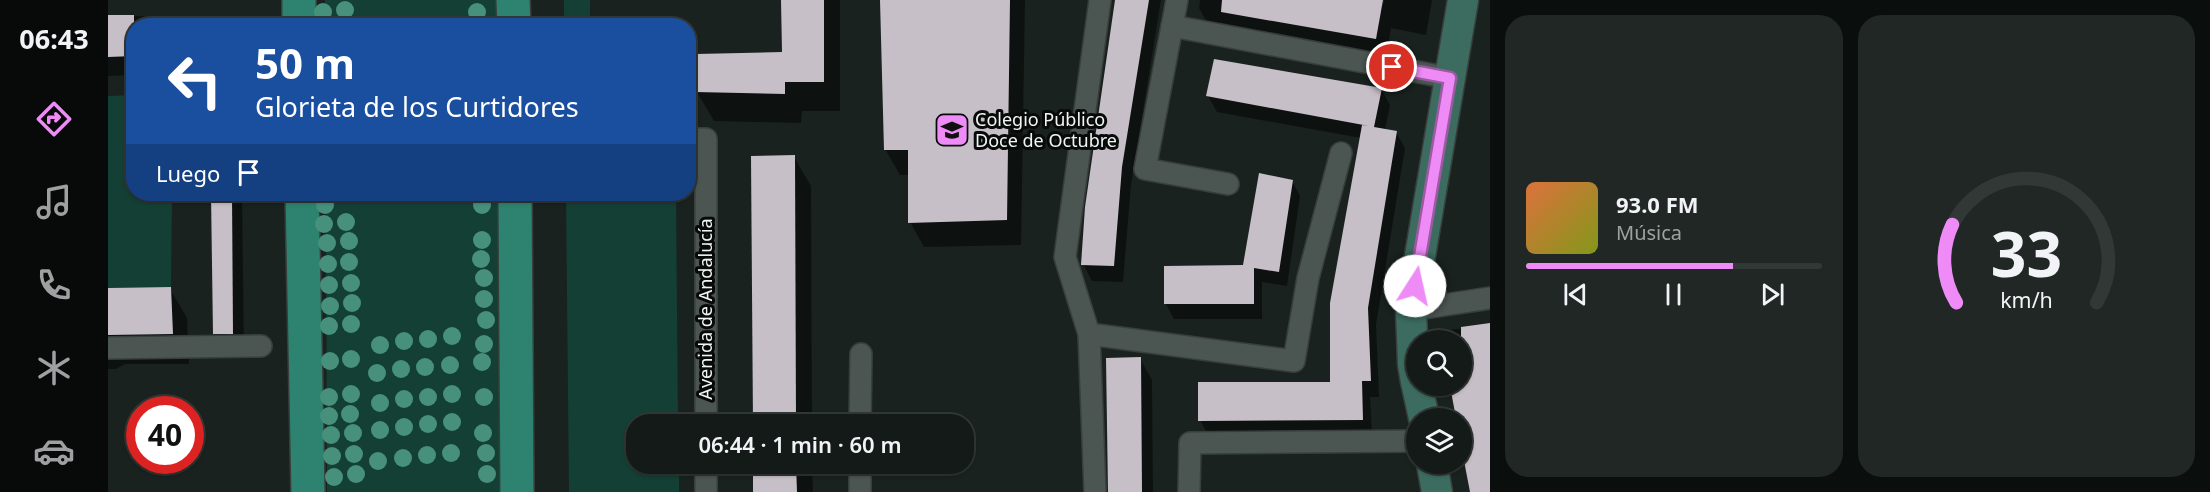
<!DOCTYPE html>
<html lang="es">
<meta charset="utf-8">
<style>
body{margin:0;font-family:"Noto Sans",sans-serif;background:#202724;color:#f1f3f6;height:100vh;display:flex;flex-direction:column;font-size:22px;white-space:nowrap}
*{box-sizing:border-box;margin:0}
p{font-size:20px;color:#9da1a1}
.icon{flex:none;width:33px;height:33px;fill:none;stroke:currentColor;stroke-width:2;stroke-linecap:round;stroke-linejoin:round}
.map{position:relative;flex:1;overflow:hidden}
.side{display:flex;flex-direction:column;gap:15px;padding:15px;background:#0a0e0d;width:720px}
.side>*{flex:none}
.banner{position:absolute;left:18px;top:18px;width:570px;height:183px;border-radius:24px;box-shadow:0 2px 4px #0004,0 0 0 2px #323836;background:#1a4fa0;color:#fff;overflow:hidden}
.tools{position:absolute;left:1298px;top:330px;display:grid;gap:12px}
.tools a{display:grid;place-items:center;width:66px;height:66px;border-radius:50%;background:#131a17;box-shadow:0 2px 4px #0004,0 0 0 2px #323836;font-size:30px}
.speed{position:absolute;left:18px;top:396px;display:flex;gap:12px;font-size:30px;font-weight:700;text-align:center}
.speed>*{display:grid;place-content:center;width:78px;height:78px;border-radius:50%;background:#131a17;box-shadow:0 2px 4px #0004,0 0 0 2px #323836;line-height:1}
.speed .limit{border:9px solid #d22;background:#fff;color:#111}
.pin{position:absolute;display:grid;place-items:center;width:51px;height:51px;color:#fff;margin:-26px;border:3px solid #fff;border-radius:50%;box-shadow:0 2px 6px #0007}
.me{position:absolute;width:66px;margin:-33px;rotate:10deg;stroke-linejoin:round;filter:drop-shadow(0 0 4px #0008)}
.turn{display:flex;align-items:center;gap:21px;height:126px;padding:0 30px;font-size:27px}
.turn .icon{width:78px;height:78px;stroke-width:2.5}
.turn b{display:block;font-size:42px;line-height:51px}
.then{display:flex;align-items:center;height:57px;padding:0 30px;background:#0003;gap:12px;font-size:22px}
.side .widget{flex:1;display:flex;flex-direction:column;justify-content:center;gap:9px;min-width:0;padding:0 21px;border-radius:24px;background:#202724}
.side .dial{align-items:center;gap:0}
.dial svg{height:156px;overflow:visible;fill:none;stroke:#323836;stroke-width:7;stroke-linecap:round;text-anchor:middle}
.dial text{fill:#f1f3f6;stroke:none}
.song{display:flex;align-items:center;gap:18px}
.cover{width:72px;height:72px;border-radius:9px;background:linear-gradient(135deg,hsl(20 70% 55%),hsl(70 70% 35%))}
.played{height:6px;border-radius:3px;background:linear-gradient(90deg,#ee8bf7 70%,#323836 70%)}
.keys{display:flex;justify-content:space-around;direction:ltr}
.side .tiles{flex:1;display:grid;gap:15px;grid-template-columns:repeat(2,1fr)}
.trip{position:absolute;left:518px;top:414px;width:348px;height:60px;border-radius:24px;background:#131a17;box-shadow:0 2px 4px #0004,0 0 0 2px #323836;font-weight:600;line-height:60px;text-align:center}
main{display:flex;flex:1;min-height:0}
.tab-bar{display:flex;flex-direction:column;width:108px;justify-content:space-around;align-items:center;background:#080a09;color:#9da1a1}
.tab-bar .icon{width:42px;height:42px}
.tab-bar .on{color:#ee8bf7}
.tab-bar b{font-size:27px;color:#f1f3f6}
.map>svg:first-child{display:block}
</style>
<main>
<nav class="tab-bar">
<b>06:43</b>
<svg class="icon on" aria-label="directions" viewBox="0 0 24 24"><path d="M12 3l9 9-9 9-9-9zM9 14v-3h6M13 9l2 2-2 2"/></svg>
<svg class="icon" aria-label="music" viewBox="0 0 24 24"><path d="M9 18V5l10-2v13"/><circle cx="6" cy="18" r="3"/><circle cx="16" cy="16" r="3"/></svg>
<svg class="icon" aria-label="phone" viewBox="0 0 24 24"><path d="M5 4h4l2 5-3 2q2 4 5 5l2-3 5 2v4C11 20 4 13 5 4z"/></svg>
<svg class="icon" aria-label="climate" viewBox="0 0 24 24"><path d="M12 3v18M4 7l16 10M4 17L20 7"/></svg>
<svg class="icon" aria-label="car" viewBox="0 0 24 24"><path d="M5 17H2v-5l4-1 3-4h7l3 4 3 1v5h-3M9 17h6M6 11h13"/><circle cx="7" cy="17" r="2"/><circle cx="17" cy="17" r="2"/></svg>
</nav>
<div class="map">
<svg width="1382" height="492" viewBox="0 0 1382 492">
<rect width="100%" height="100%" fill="#19221f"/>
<!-- green -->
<g fill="#143f34">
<rect x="217" y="0" width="177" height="25"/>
<rect x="456" y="0" width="26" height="25"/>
<path d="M25 95 26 194H64L63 287 0 288V96Z"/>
<path d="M218 194H396L398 492H219Z"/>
<path d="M458 194H568L570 424H528V464H571V492H461Z"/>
</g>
<!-- shadow -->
<g fill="#0007">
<path d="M675 0H732V111H694L693 123 606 121 589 92 675 53Z"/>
<path d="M773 0H917L913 245 816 247 802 222 801 175H792L777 149Z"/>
<path d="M1008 0H1053L1023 185 1015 282 984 281 975 264Z"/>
<path d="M1092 0H1262L1276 3V0H1324L1318 35 1283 28 1278 57 1101 26 1091 8Z"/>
<path d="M0 16 121 17 126 26H26V75L0 76Z"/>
<path d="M1273 89 1282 105 1277 130 1288 132 1297 148 1268 325 1271 397H1262L1264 435 1101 436 1092 420 1224 383 1253 138 1109 112 1100 96Z"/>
<path d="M686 157 703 186 704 424H646L645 158Z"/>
<path d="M1184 181 1192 196 1179 286 1154 282V319H1066L1058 304V267H1136Z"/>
<path d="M105 194H134L136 353H117L106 333Z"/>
<path d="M0 289H62L79 318 81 364H17L8 369H0Z"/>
<path d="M1382 325V492H1363L1353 437V418H1350L1343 386H1353V340H1335L1333 331Z"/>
<path d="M1032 359 1044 380 1045 492H1001Z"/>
<path d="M646 464H704L705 492H646Z"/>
</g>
<!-- building -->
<g fill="#c7bfc7">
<path d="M673 0H716V82H677V94L587 92 588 54 674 52Z"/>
<path d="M772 0H902L899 220 800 223V150H776Z"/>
<path d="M1007 0H1041L1014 167 1006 266 973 265 977 207Z"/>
<path d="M1114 0H1275L1268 39 1113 12Z"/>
<path d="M0 15H26V56L0 57Z"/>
<path d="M1106 59 1274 88 1266 127 1289 131 1260 308 1263 381H1254L1255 420 1090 421V382H1222V303L1254 125 1261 126 1098 96Z"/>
<path d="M687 155 688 424H645L643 156Z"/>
<path d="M1151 173 1185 180 1171 272 1146 268V304H1056V266L1135 265Z"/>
<path d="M103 194H124L125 334H105Z"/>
<path d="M63 287 65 334 0 335V288Z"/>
<path d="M1382 323V492H1362L1353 445V418H1348L1342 386H1353V327Z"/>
<path d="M1033 357 1034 492H1000L998 358Z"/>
<path d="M645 464H688L689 492H645Z"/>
</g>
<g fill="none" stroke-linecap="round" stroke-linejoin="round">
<!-- street casing -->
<g stroke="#383e3c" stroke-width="24">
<g id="street">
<path d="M1069 0 1037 169 1120 184"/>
<path d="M1064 26 1342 78"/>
<path d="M580 139H598V424"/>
<path d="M1303 310 1382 298"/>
<path d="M981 334 1186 361 1200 278 1233 153"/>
<path d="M0 348 153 346"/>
<path d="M752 424 753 354"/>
<path d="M598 492V464"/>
<path d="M752 492V464"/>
<path d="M987 492 981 334 957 257 992 0"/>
<path d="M1081 492 1082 443 1308 441"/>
</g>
</g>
<!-- secondary casing -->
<g stroke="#383e3c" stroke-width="33">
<g id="secondary">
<path d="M1308 382 1305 364 1303 310 1355 0"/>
<path d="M1309 386 1316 418"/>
<path d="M1324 464 1329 492"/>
</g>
</g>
<!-- primary casing -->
<g stroke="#383e3c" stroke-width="36">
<g id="primary">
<path d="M191 0V26"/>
<path d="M405 0 406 26"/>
<path d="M194 194 200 492"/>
<path d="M407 194 409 492"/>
</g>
</g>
<!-- street -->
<use href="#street" stroke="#4b5551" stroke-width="21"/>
<!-- secondary -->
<use href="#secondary" stroke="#3c6c60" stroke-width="30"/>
<!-- primary -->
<use href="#primary" stroke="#2d8370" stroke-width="33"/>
</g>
<!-- trees -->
<g fill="#47917c">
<circle cx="237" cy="10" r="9"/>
<circle cx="215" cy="12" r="9"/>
<circle cx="369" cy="12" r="9"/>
<circle cx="217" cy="205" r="9"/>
<circle cx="374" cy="205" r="9"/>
<circle cx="238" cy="222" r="9"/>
<circle cx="216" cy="224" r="9"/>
<circle cx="374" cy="240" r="9"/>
<circle cx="241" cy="241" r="9"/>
<circle cx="219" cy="243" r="9"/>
<circle cx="373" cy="259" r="9"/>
<circle cx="241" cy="262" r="9"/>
<circle cx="220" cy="264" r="9"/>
<circle cx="376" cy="278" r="9"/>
<circle cx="243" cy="283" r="9"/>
<circle cx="221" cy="285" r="9"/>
<circle cx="376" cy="299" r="9"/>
<circle cx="244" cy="303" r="9"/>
<circle cx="222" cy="306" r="9"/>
<circle cx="378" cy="320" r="9"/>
<circle cx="243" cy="324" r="9"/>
<circle cx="221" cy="326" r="9"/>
<circle cx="344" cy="336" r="9"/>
<circle cx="320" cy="339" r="9"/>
<circle cx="296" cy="341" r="9"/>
<circle cx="376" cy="344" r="9"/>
<circle cx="272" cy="345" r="9"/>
<circle cx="243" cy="359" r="9"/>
<circle cx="222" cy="361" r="9"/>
<circle cx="374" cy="362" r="9"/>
<circle cx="342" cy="365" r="9"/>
<circle cx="317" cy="367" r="9"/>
<circle cx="293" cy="369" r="9"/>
<circle cx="269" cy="373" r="9"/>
<circle cx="243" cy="394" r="9"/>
<circle cx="344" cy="394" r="9"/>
<circle cx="221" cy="397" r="9"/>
<circle cx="320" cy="397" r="9"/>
<circle cx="376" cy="397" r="9"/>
<circle cx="296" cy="399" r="9"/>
<circle cx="272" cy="403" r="9"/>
<circle cx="242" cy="414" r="9"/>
<circle cx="221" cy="416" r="9"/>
<circle cx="344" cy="422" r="9"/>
<circle cx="320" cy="424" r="9"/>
<circle cx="296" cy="427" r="9"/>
<circle cx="272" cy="430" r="9"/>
<circle cx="245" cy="433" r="9"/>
<circle cx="375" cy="433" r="9"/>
<circle cx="223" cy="435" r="9"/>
<circle cx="343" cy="453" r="9"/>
<circle cx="378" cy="453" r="9"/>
<circle cx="246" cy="454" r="9"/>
<circle cx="319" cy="455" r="9"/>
<circle cx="224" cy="456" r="9"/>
<circle cx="295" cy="458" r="9"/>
<circle cx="270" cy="461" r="9"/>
<circle cx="248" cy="474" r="9"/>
<circle cx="379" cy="474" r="9"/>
<circle cx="226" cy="477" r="9"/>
</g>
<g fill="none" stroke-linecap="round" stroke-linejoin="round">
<!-- route casing -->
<g stroke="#9b5aa1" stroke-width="15">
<path id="route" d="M1284 67 1342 78 1307 286"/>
</g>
<!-- route -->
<use href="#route" stroke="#ee8bf7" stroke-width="10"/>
</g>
<!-- icons -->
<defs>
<g id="school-square" transform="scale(1.725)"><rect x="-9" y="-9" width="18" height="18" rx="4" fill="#ee8bf7" stroke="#070a09"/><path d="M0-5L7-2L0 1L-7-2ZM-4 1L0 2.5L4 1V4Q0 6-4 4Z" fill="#111"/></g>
</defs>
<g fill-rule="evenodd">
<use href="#school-square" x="844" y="130"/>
</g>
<g text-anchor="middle" stroke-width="6" stroke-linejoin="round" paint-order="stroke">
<!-- poi labels -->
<g font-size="18" fill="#eff5f2" stroke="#070a09" text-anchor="start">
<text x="867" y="126">Colegio Público<tspan x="867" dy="21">Doce de Octubre</tspan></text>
</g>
<!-- street labels -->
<g font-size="18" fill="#eff5f2" stroke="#070a09">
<text transform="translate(598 309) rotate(-90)" y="6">Avenida de Andalucía</text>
</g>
</g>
</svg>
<div class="tools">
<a><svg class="icon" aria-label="search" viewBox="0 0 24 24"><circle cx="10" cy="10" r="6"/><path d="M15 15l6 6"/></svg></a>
<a><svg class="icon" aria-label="layers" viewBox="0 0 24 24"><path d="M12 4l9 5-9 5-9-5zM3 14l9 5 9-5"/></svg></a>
</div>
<div class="speed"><div class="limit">40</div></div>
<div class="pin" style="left:1284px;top:67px;background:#d93025"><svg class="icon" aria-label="arrive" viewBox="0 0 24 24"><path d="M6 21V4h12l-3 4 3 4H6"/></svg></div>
<svg class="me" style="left:1307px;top:286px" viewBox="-20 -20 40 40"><circle r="19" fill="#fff"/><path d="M0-13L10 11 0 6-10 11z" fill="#ee8bf7"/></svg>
<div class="trip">06:44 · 1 min · 60 m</div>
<div class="banner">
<div class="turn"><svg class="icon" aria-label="left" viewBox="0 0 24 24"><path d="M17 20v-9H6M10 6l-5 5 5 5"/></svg><div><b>50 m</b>Glorieta de los Curtidores</div></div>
<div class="then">Luego<svg class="icon" aria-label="arrive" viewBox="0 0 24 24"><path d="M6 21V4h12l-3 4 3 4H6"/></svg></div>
</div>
</div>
<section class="side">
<div class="tiles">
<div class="widget">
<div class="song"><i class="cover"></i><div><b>93.0 FM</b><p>Música</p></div></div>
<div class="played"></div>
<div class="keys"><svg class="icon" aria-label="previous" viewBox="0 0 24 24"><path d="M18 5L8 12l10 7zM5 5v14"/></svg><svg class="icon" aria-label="pause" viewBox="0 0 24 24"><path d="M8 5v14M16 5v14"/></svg><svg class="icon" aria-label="next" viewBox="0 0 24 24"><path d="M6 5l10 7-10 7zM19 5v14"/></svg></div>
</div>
<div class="widget dial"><svg viewBox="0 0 100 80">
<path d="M14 69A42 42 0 1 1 86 69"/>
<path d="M14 69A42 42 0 0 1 12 29" stroke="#ee8bf7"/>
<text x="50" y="56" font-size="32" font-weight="700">33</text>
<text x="50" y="72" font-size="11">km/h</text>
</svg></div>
</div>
</section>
</main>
